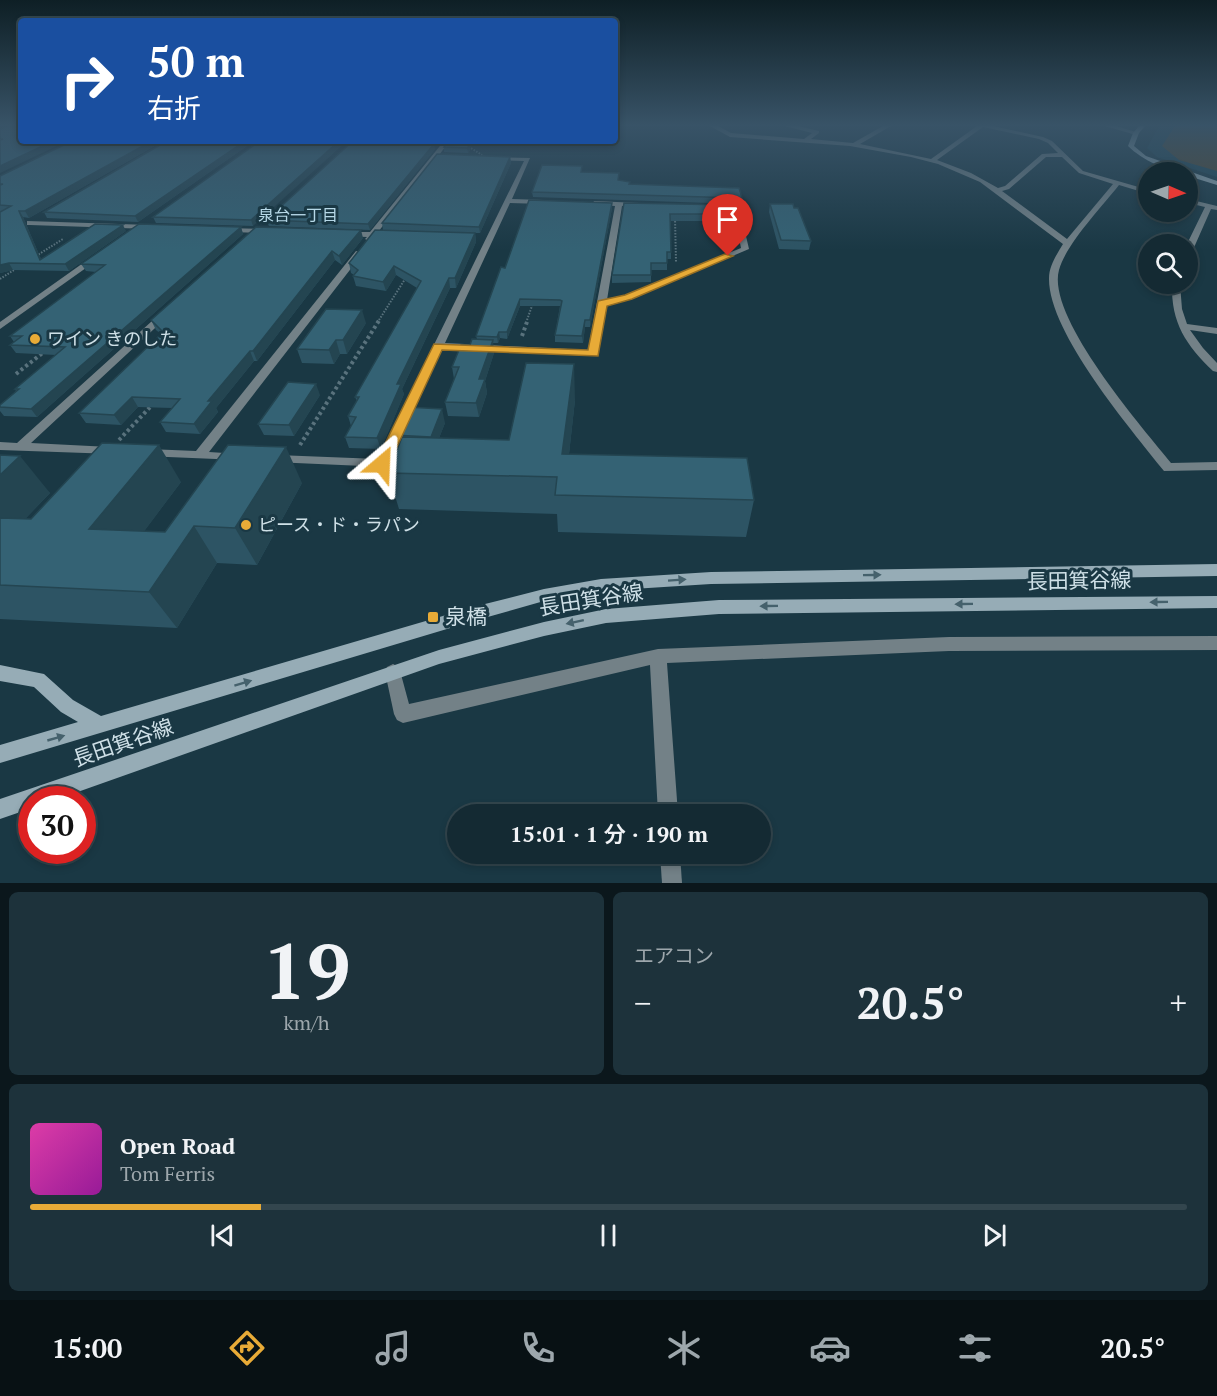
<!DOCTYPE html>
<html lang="ja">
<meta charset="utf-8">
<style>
body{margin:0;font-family:"PT Serif","Noto Sans JP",serif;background:#1d323b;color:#f1f3f6;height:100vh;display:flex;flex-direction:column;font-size:22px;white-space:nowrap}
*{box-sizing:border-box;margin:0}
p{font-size:20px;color:#9da7ac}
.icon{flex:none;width:33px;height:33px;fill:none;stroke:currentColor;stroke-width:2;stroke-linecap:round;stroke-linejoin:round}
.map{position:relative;height:883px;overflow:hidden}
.details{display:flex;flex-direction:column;gap:9px;padding:9px;background:#0b171c;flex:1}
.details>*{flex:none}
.guide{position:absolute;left:18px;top:18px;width:600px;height:126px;border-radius:6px;box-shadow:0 3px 9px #0003,0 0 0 2px #33464e;background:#1a4fa0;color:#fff;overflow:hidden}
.needle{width:39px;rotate:92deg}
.buttons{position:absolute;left:1138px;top:162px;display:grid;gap:12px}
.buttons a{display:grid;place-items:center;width:60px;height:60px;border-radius:50%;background:#142a33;box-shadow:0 3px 9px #0003,0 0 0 2px #33464e;font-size:30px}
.speed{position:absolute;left:18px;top:786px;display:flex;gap:12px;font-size:30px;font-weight:700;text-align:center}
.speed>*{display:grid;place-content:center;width:78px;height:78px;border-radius:50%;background:#142a33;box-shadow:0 3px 9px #0003,0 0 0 2px #33464e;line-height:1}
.speed .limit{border:9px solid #d22;background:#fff;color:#111}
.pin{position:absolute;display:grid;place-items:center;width:51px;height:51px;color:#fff;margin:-62px -26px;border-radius:50% 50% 50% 0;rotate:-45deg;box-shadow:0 0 6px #0007}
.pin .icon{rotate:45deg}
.me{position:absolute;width:66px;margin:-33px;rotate:26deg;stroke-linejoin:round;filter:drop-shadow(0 0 4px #0008)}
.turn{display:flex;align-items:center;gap:21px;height:126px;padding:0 30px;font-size:27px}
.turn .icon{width:78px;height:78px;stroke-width:2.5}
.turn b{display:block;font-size:42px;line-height:51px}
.big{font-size:45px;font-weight:600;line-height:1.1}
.details .widget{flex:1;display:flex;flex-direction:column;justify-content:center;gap:9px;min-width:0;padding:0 21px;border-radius:9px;background:#1d323b}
.details .dial{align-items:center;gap:0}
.dial b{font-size:78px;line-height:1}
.song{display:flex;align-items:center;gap:18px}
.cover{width:72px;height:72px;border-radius:9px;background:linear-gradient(135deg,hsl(320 70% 55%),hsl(300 70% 35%))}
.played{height:6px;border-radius:3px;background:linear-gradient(90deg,#e8ab37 20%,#33464e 20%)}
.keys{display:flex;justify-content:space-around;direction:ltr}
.heat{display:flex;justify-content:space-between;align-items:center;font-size:33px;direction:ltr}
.details .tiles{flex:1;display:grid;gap:9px;grid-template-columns:1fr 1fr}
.widget:last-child{grid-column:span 2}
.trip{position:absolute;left:447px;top:804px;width:324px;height:60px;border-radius:30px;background:#142a33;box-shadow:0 3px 9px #0003,0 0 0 2px #33464e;font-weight:600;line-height:60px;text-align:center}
.menu{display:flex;height:96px;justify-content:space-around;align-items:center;background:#081114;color:#9da7ac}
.menu .icon{width:42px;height:42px}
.menu .current{color:#e8ab37}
.menu b{font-size:27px;color:#f1f3f6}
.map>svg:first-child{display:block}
</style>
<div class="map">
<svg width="1217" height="883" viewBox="0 0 1217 883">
<rect width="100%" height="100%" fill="#1a3844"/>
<!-- built -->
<path fill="#1e4554" d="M1159 126H1217V177L1157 157 1147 148Z"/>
<!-- green -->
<path fill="#55452b" d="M1175 126H1217V171L1179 160 1162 146Z"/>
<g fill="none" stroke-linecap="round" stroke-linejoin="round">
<!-- path-far1 -->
<g stroke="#59727d" stroke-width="2" stroke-dasharray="1.5 1.5" stroke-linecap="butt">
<path d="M466 145 482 155"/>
<path d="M675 218 676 262"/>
<path d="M36 256 63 239"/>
<path d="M0 279 17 268"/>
<path d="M379 320 407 276"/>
<path d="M527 320 533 303"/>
</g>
<!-- path -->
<g stroke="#59727d" stroke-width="4" stroke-dasharray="3 3" stroke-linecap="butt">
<path d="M522 336 528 319"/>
<path d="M16 374 45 351"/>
<path d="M119 440 153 404"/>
<path d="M300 445 380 319"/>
</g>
<!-- street -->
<g fill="#738187" fill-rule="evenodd">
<path d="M710 126H718L731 133 804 139 812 133 785 126H798L819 131V133L811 139 853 143 883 126H891L860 144 931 159 977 126H993L1043 137 1052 141 1083 171 1149 190V194L1119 185C1101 208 1066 244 1059 270 1046 317 1142 427 1171 463L1217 462V470L1164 471C1130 428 1048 332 1049 278 1049 266 1057 254 1063 244L980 182 938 164 911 157 850 146 730 137ZM983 127 1039 139 1048 143 1058 153 1042 154 1005 186 998 188 971 173 937 160ZM1046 157H1062L1079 173 1113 184 1067 239 1002 191 1009 189Z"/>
<path d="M1105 126H1116L1139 133 1136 135Z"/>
<path d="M444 141H450L378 232 390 233V237H375L369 241 365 239 367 237 344 236 343 234 347 232H370Z"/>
<path d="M492 157 530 158 512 199 543 200 547 202 543 204 510 203 445 343 588 350 615 206 597 205 593 203 594 201 639 203 643 205 639 207 622 206 607 300 625 295 741 248 733 210 716 209 712 207 713 205 739 206 749 249 631 299 606 306 597 355 442 349 386 467 273 462 271 459 273 456 277 455 378 459 524 161 494 160 492 159Z"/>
<path d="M1188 199 1217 206V210L1211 209 1192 252 1188 254 1187 244 1205 207 1188 203Z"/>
<path d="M27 221 150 225 154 227 150 229 30 225H27Z"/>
<path d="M225 228 267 229 271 231 267 233 228 232 224 230Z"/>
<path d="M356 251 363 253 209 452 240 454 242 457 240 460 144 456 142 453 144 450 148 449 196 451Z"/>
<path d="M93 256 100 258 0 329V322Z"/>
<path d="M1172 284H1180L1182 309 1187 324 1217 328V334L1190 330 1203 348 1217 363V372L1213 371C1186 345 1171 323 1172 284Z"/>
<path d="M165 311 168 312V316L31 443 110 447 116 451 114 454 0 450V442L17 443 162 312Z"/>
<path d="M1217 636V650L949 651 667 663 678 814H658L650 665 403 723 397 720 394 714 385 672 387 667 393 664 399 667 409 704 658 649 949 637Z"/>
<path d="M660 854H680L682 883H662Z"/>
</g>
<!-- secondary -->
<g fill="#96acb6" fill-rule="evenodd">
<path d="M1139 126H1145L1139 133 1134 146 1146 156 1217 181V185L1188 176V172C1168 172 1142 160 1128 146L1133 133Z"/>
<path d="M1217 564V576L711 584 601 591 544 601 477 620 0 763V745L78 722 61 712 34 687 0 681V665L44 674 73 700 101 716 477 606 544 589 601 579 711 572Z"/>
<path d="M1217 596V608L719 614 606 623 544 636 439 664 55 800H32V808L0 819V799L439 650 544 622 606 609 719 600Z"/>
</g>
</g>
<!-- wall -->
<g fill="#2d5464">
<path d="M72 141H163L29 218 23 217 41 259 126 231 69 271 13 270 0 273 1 211H0V176Z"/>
<path d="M167 141H254L138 222 47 218 44 212Z"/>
<path d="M260 141 253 226 156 223 153 217Z"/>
<path d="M353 141H435L433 144 435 149 370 230 269 226 266 220Z"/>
<path d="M470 145V150L468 153 444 152V147Z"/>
<path d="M510 157 511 163 480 233H475L476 242 456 288H450L402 389 404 394 381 449 349 448 345 437 351 426 348 416 357 401 355 397 417 288 396 275 386 291 356 286 353 276 354 275 351 273 349 263 441 232 383 230 382 223Z"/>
<path d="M582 172 629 184 739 188 747 214V220H744L739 204 533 197 532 192Z"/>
<path d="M612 203V208L590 327H585L583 343 555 342V335L560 306H520L507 339 500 338 498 343H493L494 353 485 381 487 393 479 417 448 416 445 402 454 379 452 367 470 345 477 339 476 336 505 268Z"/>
<path d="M624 203 732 214 731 221H670L671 252V259H667V270H651V282L612 283V275Z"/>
<path d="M770 204 794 208 811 241 809 250 779 249 769 212Z"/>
<path d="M241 227 243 234 37 417 4 416 0 411V405L16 391 15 389 56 355 16 353 10 345 14 342 10 336 96 272 86 271 81 264Z"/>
<path d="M363 238 342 265 335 260 257 361H254L216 408 218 412 200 434 166 432 160 422 172 408 138 407 121 425 86 423 79 413 161 334 156 330 151 320Z"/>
<path d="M366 323 347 354H340L334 364 302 363 297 349Z"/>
<path d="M320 395 294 436 264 435 258 424Z"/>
<path d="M575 400 569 454 754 500 746 537 558 532 557 514 399 509 388 473 397 449 393 435 445 423 439 438 509 440Z"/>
<path d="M0 455 50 493 25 519H31L181 482 144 531 165 532 302 483 257 565 217 563 177 628 0 619Z"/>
</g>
<!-- shaded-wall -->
<g fill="#244551">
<path d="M53 141H67L0 173V166Z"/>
<path d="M152 141H163L29 218 25 211Z"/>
<path d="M245 141H254L138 222 135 216Z"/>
<path d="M339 141H347L253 226 251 220Z"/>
<path d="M434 144 435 149 370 230 368 224Z"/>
<path d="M470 145V150L468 153 467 148Z"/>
<path d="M510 157 511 163 480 233 479 227Z"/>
<path d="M612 203V208L590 327V320Z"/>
<path d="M19 211 23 217 43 264 40 260Z"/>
<path d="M123 225 126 231 69 271 65 264Z"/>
<path d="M241 227 243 234 37 417 31 409Z"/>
<path d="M361 230 363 238 342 265 339 256Z"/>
<path d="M475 233 476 242 456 288 455 278Z"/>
<path d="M332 251 335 260 257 361 253 351Z"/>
<path d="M9 263 13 270 0 273V265Z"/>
<path d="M394 266 396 275 386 291 383 282Z"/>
<path d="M449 278 450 288 402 389 404 394 381 449 377 438 397 384Z"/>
<path d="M520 299V306L507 339V332Z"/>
<path d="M362 310 366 323 347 354 343 340Z"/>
<path d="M585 320V327L583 343 582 336Z"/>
<path d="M499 332 500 338 498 343 497 337Z"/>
<path d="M336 340 340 354 334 364 329 350Z"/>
<path d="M493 340 494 353 485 381 487 393 479 417 476 403 479 379Z"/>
<path d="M250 351 254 361 216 408 218 412 200 434 194 424 208 401Z"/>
<path d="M574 364 575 400 565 490 562 454Z"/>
<path d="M316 384 320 395 294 436 289 425Z"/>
<path d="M132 397 138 407 121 425 114 415Z"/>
<path d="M442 409 445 423 434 451 431 437Z"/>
<path d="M159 445 181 482 119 565 89 529Z"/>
<path d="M286 447 302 483 257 565 235 528Z"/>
<path d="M20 456 50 493 0 545V475Z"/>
<path d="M194 526 217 563 177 628 149 592Z"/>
</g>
<!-- building -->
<g fill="#346274" stroke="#244551" stroke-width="1.5">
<path d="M7 126H21V141H53L0 166V140L3 139H0V129Z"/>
<path d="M72 141H152L25 211H19L40 260 95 224 123 225 65 264 9 263 0 265V212L11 206 0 205V185L3 184H0V176Z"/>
<path d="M167 141H245L135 216 44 212Z"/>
<path d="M260 141H339L251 220 153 217Z"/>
<path d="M353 141H430L428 143 434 144 368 224 266 220Z"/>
<path d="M446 144 470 145 467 148 444 147Z"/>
<path d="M437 154 510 157 479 227 382 223Z"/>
<path d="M542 165 582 166 581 172 619 173 618 180 630 182 629 184 739 188 747 214H745L740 198 532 192Z"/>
<path d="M529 200 612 203 590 320H585L582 336 555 335 562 301 560 300 520 299 507 332H499L497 337 476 336 501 267 505 268Z"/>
<path d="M624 203 732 205V214H670L671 252H667V263H651V275H612Z"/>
<path d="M770 204H793L794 208H798L811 241 781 240Z"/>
<path d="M139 224 241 227 31 409 0 407V405L19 389H15L65 347 10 345 22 336H10L105 265 81 264Z"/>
<path d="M256 227 361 230 339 256 332 251 253 351H250L208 401H212L194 424 160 422 180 399 132 397 114 415 79 413 163 332 151 320Z"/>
<path d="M375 230 475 233 455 278H449L397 384H401L377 438 345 437 356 417 348 416 359 397H355L421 281 394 266 383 282 353 276 358 270 349 263Z"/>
<path d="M326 309 362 310 343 340H336L329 350 297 349Z"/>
<path d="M472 339 493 340 479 379H485L476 403 445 402 459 367H452L461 345H470Z"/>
<path d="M526 363 574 364 562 454 747 458 754 500 555 495 557 477 388 473 402 437 509 440Z"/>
<path d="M288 382 316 384 289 425 258 424Z"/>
<path d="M407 407 442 409 431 437 393 435Z"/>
<path d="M102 443 159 445 89 529 165 532 228 445 286 447 235 528 194 526 149 592 0 585V518L31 519Z"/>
<path d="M0 455 20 456 0 475Z"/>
</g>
<!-- one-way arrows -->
<defs><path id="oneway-solid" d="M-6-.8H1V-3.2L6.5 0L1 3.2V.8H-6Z" transform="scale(1.5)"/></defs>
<g fill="#45616c">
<use href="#oneway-solid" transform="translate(872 575) rotate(-1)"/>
<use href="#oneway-solid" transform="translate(677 580) rotate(-4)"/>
<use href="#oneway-solid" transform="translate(1159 602) rotate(179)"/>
<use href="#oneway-solid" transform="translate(964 604) rotate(179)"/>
<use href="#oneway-solid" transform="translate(769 606) rotate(179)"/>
<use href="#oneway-solid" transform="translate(575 622) rotate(168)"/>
<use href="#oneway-solid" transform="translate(243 683) rotate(-17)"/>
<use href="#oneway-solid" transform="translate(56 738) rotate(-16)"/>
</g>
<!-- sky -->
<linearGradient id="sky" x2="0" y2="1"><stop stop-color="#0e1f25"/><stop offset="0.5" stop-color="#385367"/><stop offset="1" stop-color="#385367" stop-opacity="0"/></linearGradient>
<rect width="1217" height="250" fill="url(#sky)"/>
<!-- route -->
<path fill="#e8ab37" stroke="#976f24" stroke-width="1.5" d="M725 254 733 256 632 299 607 306 598 356 442 350 389 464 387 467H377L375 464 434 344 588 350 598 301 625 295Z"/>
<!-- markers -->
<g fill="#e8ab37" stroke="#1a3844" stroke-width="2">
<circle cx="35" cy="339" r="6"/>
<circle cx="246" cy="525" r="6"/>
<rect x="427" y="611" width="12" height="12" rx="3"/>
</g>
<g text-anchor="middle" stroke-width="6" stroke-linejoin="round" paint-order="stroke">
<!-- far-neighbourhood labels -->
<g font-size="16" fill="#b6d8e7" stroke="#1a3844">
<text x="298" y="221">泉台一丁目</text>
</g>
<!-- poi labels -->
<g font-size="18" fill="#cfe0e7" stroke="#1a3844" text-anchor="start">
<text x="47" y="345">ワイン きのした</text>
<text x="258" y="531">ピース・ド・ラパン</text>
</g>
<!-- near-street labels -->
<g font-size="21" fill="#cfe0e7" stroke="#1a3844">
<text transform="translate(1079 581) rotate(-1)" y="7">長田箕谷線</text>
<text transform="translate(591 600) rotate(-9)" y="7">長田箕谷線</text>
<text transform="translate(123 743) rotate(-19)" y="7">長田箕谷線</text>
</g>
<!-- near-poi labels -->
<g font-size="21" fill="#cfe0e7" stroke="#1a3844" text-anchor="start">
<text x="445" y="624">泉橋</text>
</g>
</g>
</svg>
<div class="buttons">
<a><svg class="needle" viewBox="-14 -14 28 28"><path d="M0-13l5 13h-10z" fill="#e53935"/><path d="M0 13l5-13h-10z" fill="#9da7ac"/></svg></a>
<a><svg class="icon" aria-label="search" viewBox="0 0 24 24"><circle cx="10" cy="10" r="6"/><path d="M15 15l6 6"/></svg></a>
</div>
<div class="speed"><div class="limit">30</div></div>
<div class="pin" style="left:728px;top:256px;background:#d93025"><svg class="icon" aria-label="arrive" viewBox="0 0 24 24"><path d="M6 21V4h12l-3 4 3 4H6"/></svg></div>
<svg class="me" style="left:382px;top:464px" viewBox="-20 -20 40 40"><path d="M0-17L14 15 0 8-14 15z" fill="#e8ab37" stroke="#fff" stroke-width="4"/></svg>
<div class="trip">15:01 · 1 分 · 190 m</div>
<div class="guide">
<div class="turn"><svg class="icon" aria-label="right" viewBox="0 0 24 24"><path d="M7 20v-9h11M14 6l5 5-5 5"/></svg><div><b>50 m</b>右折</div></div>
</div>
</div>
<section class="details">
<div class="tiles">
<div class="widget dial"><b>19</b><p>km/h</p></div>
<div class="widget"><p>エアコン</p>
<div class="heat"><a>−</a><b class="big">20.5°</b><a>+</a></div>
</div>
<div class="widget">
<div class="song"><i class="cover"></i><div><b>Open Road</b><p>Tom Ferris</p></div></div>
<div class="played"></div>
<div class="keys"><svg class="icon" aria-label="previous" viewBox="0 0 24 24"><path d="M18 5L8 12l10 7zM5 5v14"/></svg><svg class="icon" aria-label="pause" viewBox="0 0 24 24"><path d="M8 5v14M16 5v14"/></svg><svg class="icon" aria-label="next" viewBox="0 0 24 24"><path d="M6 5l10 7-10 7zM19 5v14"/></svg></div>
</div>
</div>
</section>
<nav class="menu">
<b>15:00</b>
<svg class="icon current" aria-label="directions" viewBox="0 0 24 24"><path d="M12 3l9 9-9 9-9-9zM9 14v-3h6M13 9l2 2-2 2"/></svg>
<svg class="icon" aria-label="music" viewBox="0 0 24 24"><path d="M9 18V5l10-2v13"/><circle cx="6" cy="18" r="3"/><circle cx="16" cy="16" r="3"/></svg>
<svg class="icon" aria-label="phone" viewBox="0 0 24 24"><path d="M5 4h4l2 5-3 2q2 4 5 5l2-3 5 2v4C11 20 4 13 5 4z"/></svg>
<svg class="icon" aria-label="climate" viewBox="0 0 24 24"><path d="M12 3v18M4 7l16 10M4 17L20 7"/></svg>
<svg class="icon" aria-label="car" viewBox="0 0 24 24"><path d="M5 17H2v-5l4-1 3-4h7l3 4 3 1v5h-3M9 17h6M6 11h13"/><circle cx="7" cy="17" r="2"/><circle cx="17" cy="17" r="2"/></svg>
<svg class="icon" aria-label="filters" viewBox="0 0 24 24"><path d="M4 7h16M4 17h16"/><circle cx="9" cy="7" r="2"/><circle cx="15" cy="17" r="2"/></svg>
<b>20.5°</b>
</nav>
